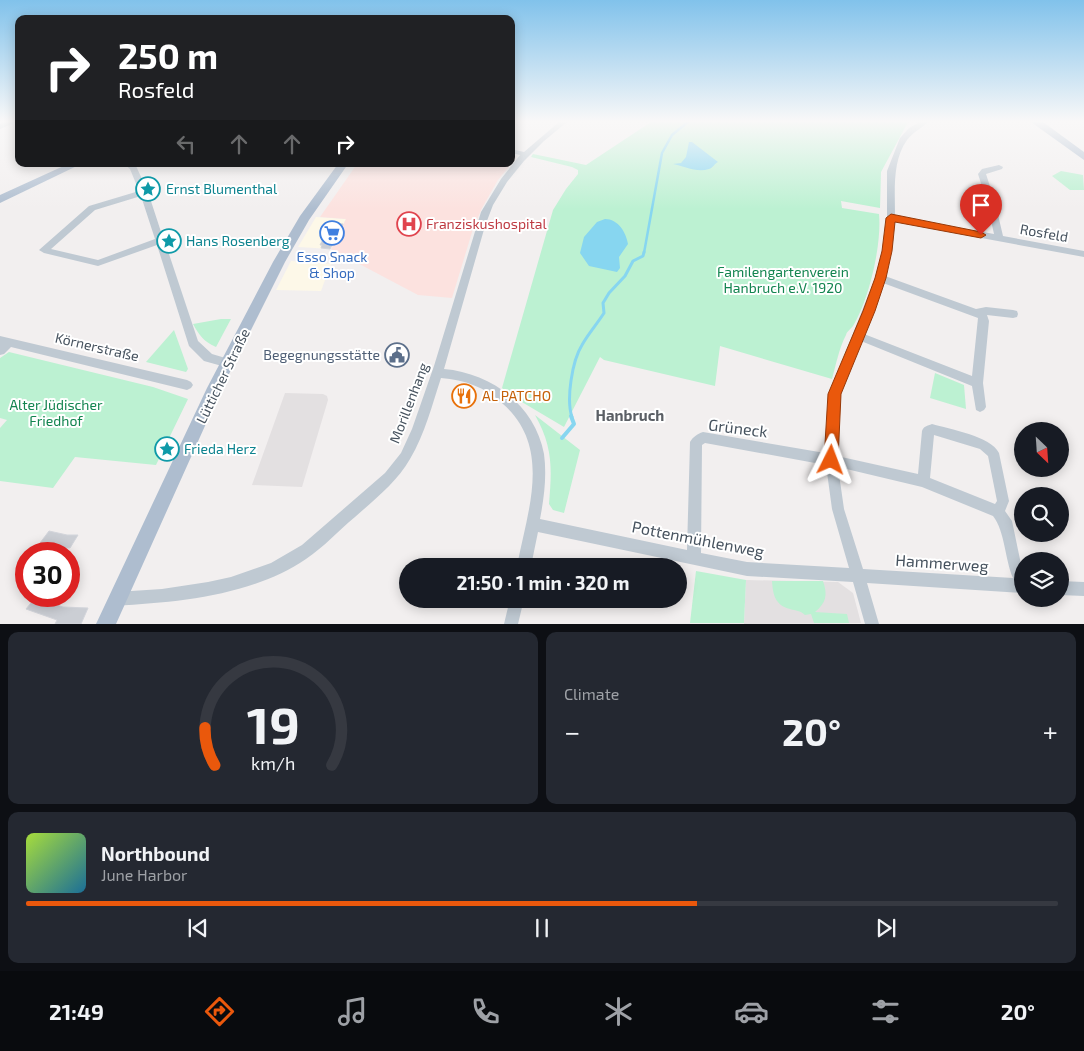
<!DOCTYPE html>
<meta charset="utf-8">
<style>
body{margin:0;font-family:"Exo 2",sans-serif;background:#242831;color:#f1f3f6;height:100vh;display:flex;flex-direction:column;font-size:19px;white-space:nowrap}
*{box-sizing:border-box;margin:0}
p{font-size:16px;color:#9ea1a6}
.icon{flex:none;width:28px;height:28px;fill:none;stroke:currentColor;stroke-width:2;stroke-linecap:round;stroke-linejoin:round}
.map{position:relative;height:624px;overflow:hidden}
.panel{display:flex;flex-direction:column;gap:8px;padding:8px;background:#0d0f14;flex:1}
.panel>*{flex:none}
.guide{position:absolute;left:15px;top:15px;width:500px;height:152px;border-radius:10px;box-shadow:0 2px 12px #0003;background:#202124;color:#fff;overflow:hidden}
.needle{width:32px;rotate:155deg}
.buttons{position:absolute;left:1014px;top:422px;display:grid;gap:10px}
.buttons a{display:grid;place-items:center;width:55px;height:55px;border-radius:50%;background:#171b24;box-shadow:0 2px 12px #0003;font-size:25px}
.speed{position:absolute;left:15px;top:542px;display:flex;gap:10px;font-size:25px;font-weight:700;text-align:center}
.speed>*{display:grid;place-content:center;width:65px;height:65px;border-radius:50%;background:#171b24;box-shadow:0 2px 12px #0003;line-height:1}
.speed .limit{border:8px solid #d22;background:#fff;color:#111}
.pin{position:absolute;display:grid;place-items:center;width:42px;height:42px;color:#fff;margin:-51px -21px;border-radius:50% 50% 50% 0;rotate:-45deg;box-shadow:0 0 5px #0007}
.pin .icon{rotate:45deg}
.me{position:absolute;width:55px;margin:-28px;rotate:3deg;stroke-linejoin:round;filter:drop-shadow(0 0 4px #0008)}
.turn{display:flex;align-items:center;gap:18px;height:105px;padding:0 20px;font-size:22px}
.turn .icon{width:65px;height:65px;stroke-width:2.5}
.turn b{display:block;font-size:35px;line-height:42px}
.lanes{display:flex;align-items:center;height:48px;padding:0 20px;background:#0003;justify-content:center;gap:25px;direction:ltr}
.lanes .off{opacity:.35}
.big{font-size:38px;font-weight:700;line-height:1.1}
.panel .tile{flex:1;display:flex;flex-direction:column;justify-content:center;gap:8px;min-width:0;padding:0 18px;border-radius:10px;background:#242831}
.panel .dial{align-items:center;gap:0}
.dial svg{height:130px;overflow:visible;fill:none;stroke:#363941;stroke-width:7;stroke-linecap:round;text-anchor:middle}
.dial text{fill:#f1f3f6;stroke:none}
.song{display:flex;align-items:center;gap:15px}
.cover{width:60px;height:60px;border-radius:8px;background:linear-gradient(135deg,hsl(80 70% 55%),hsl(200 70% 35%))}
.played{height:5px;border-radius:2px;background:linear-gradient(90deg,#ea580c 65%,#363941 65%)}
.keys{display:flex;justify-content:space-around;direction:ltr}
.heat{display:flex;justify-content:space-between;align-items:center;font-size:28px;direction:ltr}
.panel .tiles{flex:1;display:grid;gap:8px;grid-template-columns:1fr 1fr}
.tile:last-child{grid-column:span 2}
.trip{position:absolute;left:399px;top:558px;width:288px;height:50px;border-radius:25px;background:#171b24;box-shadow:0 2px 12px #0003;font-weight:700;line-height:50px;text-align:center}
.menu{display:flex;height:80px;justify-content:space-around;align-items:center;background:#090b0e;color:#9ea1a6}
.menu .icon{width:35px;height:35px}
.menu .on{color:#ea580c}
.menu b{font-size:22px;color:#f1f3f6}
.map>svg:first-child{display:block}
</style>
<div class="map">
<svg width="1084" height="624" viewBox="0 0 1084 624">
<rect width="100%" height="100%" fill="#f2efef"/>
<!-- commercial -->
<g fill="#fdf8e8">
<path d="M316 217 346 219 331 249 298 247Z"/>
<path d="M291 261 331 264 321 291 276 290Z"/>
</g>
<!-- education -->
<g fill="#e3e0e1">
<path d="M285 393 323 394 327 396 328 400 302 487 252 485Z"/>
<path d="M746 580 838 582 853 593 861 623 744 624Z"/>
</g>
<!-- medical -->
<path fill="#fce2df" d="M511 154 516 158 498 180 482 208 473 229 452 298 418 295 331 249 346 219 320 217 357 164H511Z"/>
<!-- green -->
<g fill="#bcf1d2">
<path d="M651 122H908L881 172 880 208 841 201 842 208 879 214C882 244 869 300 853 326 851 329 847 331 846 335 839 348 836 365 832 379L720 346 715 386 604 360 600 357 564 427 510 395 502 388 553 210 566 189 578 174V170L572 167 531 157 533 154 586 165Z"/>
<path d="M1061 171 1083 175 1084 190H1070L1052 176Z"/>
<path d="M221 319H231L216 347C204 342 199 335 193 324Z"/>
<path d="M174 330 188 369 186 372 146 362Z"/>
<path d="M9 352 153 387 188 399 156 465 75 457 53 488 0 481V428L7 420 0 418V358Z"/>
<path d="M935 373 964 385 966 409 930 398Z"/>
<path d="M535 415 580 450 564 513 553 510 549 504C552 468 553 447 535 415Z"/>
<path d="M696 571 746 580 744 623H690Z"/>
<path d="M772 581H823C828 595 826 603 815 612L847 614 849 623H814L811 614 805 615C800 610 796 611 790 609 775 605 773 595 772 581Z"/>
</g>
<!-- water -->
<g fill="#87d6f0">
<path d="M689 142H692L718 162C714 164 713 168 709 169 696 173 685 166 673 164L681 163 686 157Z"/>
<path d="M605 219C618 219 626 232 628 244L619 257 620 268 617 272 589 266 580 253 584 237 597 222Z"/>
</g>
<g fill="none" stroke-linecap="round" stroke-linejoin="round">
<!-- stream-far2 -->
<path stroke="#87d6f0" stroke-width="2.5" d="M644 253 662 153 672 135 688 122"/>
<!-- stream-far1 -->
<path stroke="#87d6f0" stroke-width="3" d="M572 417C566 400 572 361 582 345 588 334 597 324 604 313L603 303 609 293 625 276 633 261 643 256 644 252"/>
<!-- stream -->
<path stroke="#87d6f0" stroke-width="4" d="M562 438 574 424 571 416"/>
</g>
<!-- building -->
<g fill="#cbced4" stroke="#d3d5db">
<path d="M332 223 343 224 330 249 321 248 322 245H320Z"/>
<path d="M49 531 67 535H78L70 548H59L40 543Z"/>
<path d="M35 598 63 607 88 608 81 624H55L57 620 26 609Z"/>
</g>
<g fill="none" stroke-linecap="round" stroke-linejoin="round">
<!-- minor -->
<g fill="#bfc9d2" fill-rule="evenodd">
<path d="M6 122H16L0 129V124Z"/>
<path d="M559 122H567L544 141 524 161 507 182 493 205 485 226 444 369C491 373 535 405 544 454 547 476 544 498 540 519L687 550 690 442C693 437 697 434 703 432L825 453 829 394 875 278 882 251 887 218V171L900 138 909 128 920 122H928C922 128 913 132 907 140 892 161 895 191 895 216L994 234 987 202 978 174 982 169 999 165 1003 167 1002 169 986 174 995 202 1003 236 1084 251V257L895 222 892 251 885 276 976 309 986 307 1013 310 1017 311 1018 314 1017 317 1013 318 987 315 989 321 983 383 986 407 984 410 980 412 976 410 972 386 861 341 841 394 837 456 918 474 922 431C924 426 927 426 932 424 949 429 991 436 999 453L1009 501 1005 511 1012 521 1022 569V593L867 583 879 624H865L853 582 747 576 538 532 531 566H517C527 512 553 448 503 404 485 387 465 380 441 378 432 405 425 434 410 459 397 482 375 499 355 517 338 531 324 547 306 559 251 596 180 602 116 606L111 604 109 599 111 594 116 592 162 589 208 582 231 577 271 563 302 545 385 473 401 453 412 429 434 366 481 212 501 179 520 155 511 153V149L524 152ZM883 283 978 318 972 376 864 334ZM934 435 980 449 988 456 997 501 995 504 930 478ZM705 443 826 465 832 509 849 568 747 562 701 553 702 445ZM838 467 922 487 993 516C1005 531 1005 560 1013 578L863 569 844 509Z"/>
<path d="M124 164H133L136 166 148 192 163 238 165 240V242L198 341 212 354 232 360 233 363 232 366H222L204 361 189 346 157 245 98 266 44 253 39 250 89 206 139 191 130 169ZM141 196 155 239 98 260 51 249 95 210Z"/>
<path d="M0 336 187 380 191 382 193 385 191 388 187 390 11 347 4 354 0 355Z"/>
<path d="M1060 581 1084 582V596L1060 595Z"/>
<path d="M510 599H524L518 624H504Z"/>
</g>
<!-- major -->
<g fill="#aebdcf" fill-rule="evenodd">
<path d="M1031 122H1043L1084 152V160Z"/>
<path d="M68 164H81L0 203V195Z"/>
<path d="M338 164H348L309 220 285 262 222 388 116 624H96L207 388 273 262 300 216Z"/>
</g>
</g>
<!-- sky -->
<linearGradient id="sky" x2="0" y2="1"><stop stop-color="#81c2eb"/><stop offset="0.58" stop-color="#f9f8f8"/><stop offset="1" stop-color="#f9f8f8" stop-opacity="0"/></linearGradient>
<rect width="1084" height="209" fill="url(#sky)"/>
<!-- route -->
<path fill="#ea580c" stroke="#983908" d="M891 214 981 232 986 235 981 238 895 222 892 251 886 278 875 311 841 394 838 460 836 464 831 466 826 464 824 460 828 394 863 311 875 278 882 251 886 218Z"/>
<!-- icons -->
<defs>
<g id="sight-ring" transform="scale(1.25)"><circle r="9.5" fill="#fff" stroke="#0f9aa8" stroke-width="1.5"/><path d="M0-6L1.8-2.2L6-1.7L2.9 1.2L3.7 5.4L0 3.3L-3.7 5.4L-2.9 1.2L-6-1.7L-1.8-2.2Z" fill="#0f9aa8"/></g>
<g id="hospital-ring" transform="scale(1.25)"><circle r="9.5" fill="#fff" stroke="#e0444e" stroke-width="1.5"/><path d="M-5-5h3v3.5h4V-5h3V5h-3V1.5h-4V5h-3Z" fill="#e0444e"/></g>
<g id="supermarket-ring" transform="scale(1.25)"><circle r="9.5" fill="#fff" stroke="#3f7fe0" stroke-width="1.5"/><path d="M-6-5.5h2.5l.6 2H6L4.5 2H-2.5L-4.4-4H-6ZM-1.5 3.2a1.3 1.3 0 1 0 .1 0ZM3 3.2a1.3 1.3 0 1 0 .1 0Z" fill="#3f7fe0"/></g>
<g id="civic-ring" transform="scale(1.25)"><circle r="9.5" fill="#fff" stroke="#5c6f8a" stroke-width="1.5"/><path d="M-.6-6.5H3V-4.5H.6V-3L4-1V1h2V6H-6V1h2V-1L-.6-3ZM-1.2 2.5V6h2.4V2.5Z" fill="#5c6f8a"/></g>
<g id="restaurant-ring" transform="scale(1.25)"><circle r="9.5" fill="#fff" stroke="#e8710a" stroke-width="1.5"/><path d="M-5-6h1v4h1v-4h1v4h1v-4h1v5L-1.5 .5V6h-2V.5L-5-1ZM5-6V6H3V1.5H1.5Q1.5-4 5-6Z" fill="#e8710a"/></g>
</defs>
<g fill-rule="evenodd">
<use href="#sight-ring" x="148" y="189"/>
<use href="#hospital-ring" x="409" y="224"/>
<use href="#supermarket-ring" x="332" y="233"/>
<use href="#sight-ring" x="169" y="241"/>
<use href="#civic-ring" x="397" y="355"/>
<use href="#restaurant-ring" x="464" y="396"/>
<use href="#sight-ring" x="167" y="449"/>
</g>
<g text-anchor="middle" stroke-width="4" stroke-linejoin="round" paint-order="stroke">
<!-- culture labels -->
<g font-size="14" fill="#0d838f" stroke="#fff" text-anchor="start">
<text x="166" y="194">Ernst Blumenthal</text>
<text x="186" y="246">Hans Rosenberg</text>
<text x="184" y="454">Frieda Herz</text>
</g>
<!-- health labels -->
<g font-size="14" fill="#be3a42" stroke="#fff" text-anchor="start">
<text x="426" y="229">Franziskushospital</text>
</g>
<!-- street labels -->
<g font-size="14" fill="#46525e" stroke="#fff">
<text transform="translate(1044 233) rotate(10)" y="5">Rosfeld</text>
<text transform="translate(97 347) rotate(13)" y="5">Körnerstraße</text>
<text transform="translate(223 376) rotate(-64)" y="5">Lütticher Straße</text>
<text transform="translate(409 403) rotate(-69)" y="5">Morillenhang</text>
</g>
<!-- shop labels -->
<g font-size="14" fill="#366cbe" stroke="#fff">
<text x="332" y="262">Esso Snack<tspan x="332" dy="16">&amp; Shop</tspan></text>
</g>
<!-- park labels -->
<g font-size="14" fill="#12844f" stroke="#fff">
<text x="783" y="277">Familengartenverein<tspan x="783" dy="16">Hanbruch e.V. 1920</tspan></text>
<text x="56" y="410">Alter Jüdischer<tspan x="56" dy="16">Friedhof</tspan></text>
</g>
<!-- service labels -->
<g font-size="14" fill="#4e5e75" stroke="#fff" text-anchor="end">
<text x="380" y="360">Begegnungsstätte</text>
</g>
<!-- food labels -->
<g font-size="14" fill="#c56008" stroke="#fff" text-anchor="start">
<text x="482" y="401">AL PATCHO</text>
</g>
<!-- neighbourhood labels -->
<g font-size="15" font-weight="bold" fill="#5b5f65" stroke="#fff">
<text x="630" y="421">Hanbruch</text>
</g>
<!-- near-street labels -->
<g font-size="16" fill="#46525e" stroke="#fff">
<text transform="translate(738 428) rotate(7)" y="6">Grüneck</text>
<text transform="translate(698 539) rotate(11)" y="6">Pottenmühlenweg</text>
<text transform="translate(942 563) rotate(4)" y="6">Hammerweg</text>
</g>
</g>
</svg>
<div class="buttons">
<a><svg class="needle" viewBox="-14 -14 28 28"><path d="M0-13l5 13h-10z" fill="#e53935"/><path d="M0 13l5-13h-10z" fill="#9ea1a6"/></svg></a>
<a><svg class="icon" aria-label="search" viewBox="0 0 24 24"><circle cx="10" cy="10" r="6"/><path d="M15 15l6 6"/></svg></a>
<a><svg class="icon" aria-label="layers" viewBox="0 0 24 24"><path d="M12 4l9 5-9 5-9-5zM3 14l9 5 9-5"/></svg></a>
</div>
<div class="speed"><div class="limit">30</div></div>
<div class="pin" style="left:981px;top:235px;background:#d93025"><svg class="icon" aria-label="arrive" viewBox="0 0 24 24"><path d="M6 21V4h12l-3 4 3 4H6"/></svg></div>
<svg class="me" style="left:831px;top:460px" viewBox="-20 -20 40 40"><path d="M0-17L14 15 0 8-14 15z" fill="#ea580c" stroke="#fff" stroke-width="4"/></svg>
<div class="trip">21:50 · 1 min · 320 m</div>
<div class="guide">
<div class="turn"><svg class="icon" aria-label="right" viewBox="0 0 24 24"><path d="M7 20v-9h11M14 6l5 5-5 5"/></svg><div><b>250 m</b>Rosfeld</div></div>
<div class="lanes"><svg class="icon off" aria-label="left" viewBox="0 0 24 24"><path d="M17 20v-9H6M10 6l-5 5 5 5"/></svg><svg class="icon off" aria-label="ahead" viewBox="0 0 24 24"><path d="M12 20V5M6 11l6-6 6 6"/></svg><svg class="icon off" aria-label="ahead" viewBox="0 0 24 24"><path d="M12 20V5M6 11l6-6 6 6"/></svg><svg class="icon" aria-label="right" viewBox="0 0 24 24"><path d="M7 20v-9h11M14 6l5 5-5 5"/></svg></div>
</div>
</div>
<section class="panel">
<div class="tiles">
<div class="tile dial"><svg viewBox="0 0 100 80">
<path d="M14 69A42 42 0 1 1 86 69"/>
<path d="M14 69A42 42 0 0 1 8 46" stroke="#ea580c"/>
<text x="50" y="56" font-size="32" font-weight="700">19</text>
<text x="50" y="72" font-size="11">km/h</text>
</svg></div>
<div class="tile"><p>Climate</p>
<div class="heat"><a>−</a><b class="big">20°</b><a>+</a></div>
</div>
<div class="tile">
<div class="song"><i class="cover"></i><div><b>Northbound</b><p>June Harbor</p></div></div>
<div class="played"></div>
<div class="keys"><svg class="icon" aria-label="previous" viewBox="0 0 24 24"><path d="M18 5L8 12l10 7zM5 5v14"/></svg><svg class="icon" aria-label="pause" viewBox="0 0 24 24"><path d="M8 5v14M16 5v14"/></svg><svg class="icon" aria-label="next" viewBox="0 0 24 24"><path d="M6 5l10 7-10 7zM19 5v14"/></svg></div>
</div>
</div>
</section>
<nav class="menu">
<b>21:49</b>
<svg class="icon on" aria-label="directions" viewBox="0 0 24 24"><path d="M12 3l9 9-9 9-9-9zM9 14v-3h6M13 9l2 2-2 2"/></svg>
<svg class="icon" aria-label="music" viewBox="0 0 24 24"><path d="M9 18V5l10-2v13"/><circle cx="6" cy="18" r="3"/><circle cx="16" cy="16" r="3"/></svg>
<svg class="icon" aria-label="phone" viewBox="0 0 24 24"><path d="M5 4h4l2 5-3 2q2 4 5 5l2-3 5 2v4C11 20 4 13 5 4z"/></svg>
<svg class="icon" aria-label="climate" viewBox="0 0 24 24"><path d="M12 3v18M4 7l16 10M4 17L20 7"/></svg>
<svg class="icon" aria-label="car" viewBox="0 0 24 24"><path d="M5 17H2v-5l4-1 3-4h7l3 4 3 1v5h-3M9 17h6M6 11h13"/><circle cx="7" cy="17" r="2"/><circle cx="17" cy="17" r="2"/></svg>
<svg class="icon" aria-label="filters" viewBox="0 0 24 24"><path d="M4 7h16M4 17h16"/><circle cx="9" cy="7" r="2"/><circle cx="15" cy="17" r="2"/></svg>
<b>20°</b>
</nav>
